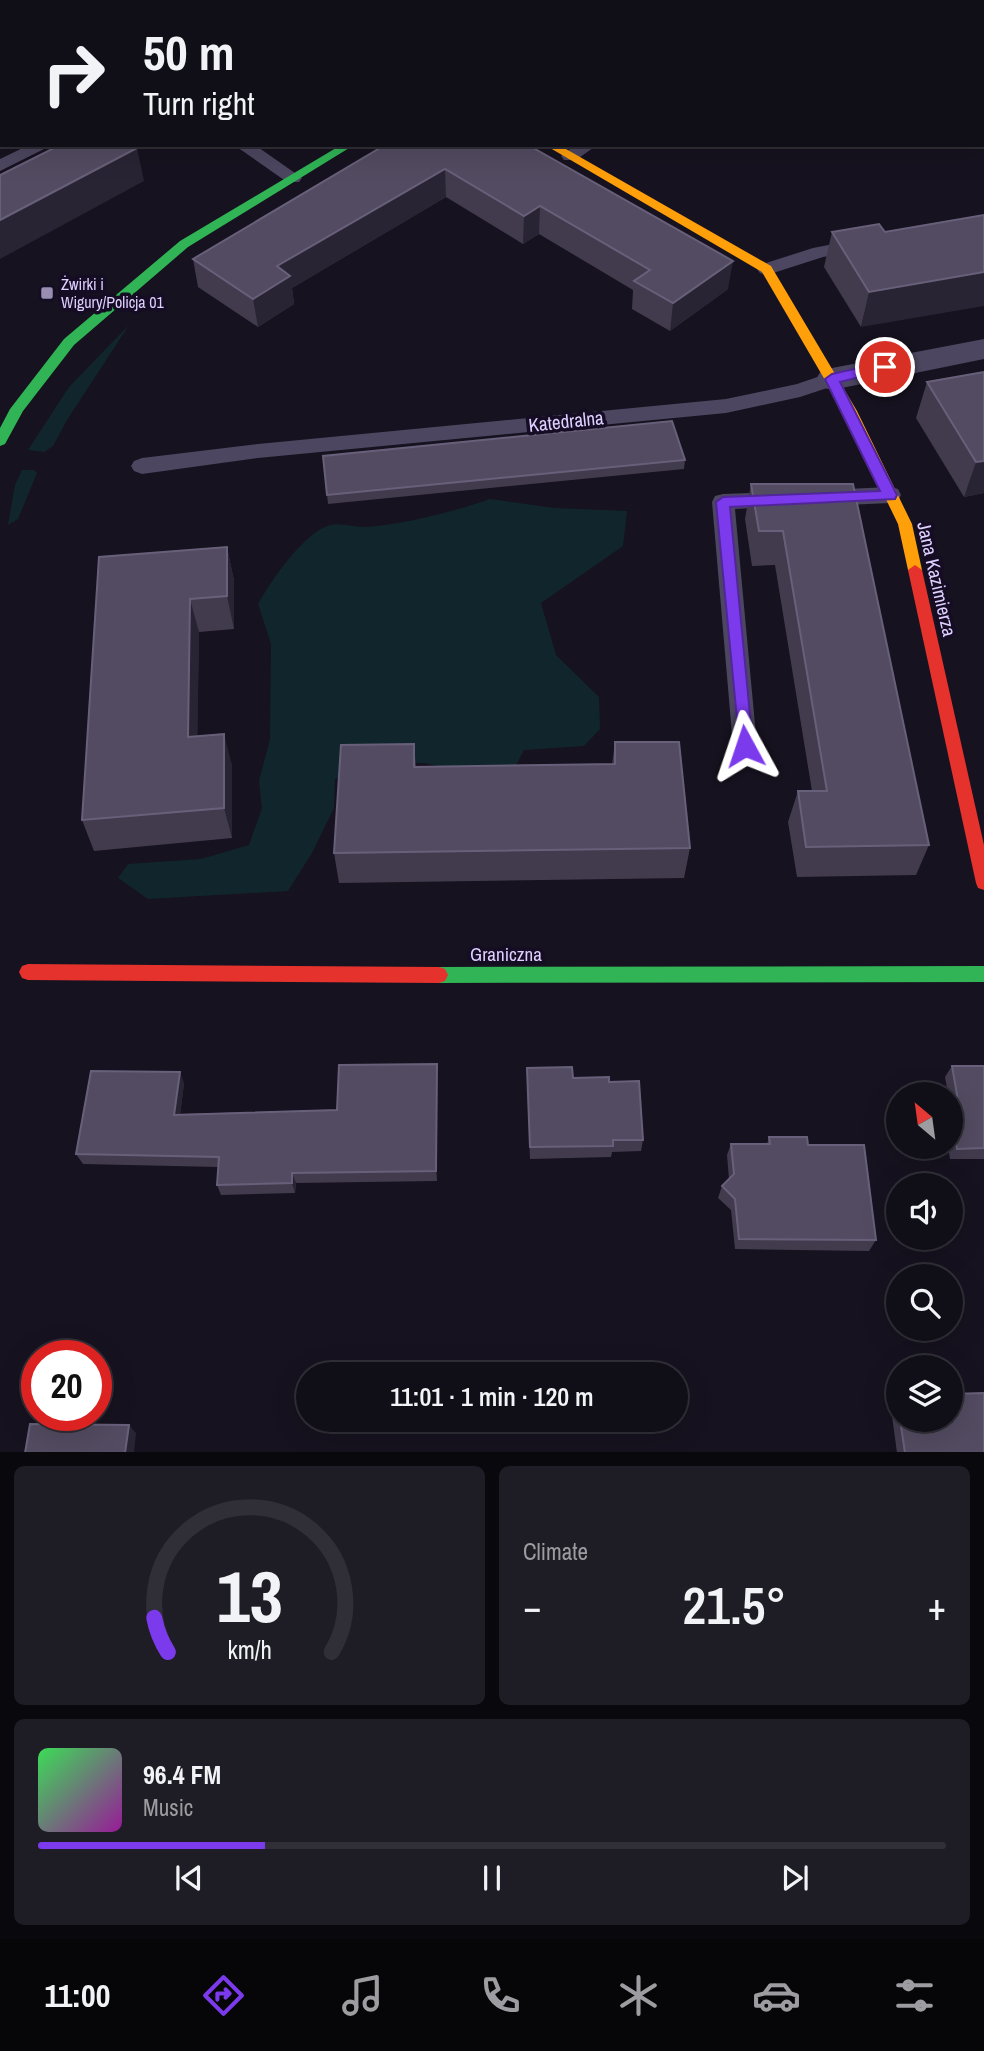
<!DOCTYPE html>
<meta charset="utf-8">
<style>
body{margin:0;font-family:"Archivo Narrow",sans-serif;background:#1e1c24;color:#f1f3f6;height:100vh;display:flex;flex-direction:column;font-size:26px;white-space:nowrap}
*{box-sizing:border-box;margin:0}
p{font-size:23px;color:#9c9ca1}
.icon{flex:none;width:38px;height:38px;fill:none;stroke:currentColor;stroke-width:2;stroke-linecap:round;stroke-linejoin:round}
.map{position:relative;height:1452px;overflow:hidden}
.details{display:flex;flex-direction:column;gap:14px;padding:14px;background:#09080d;flex:1}
.details>*{flex:none}
.hud{position:absolute;left:0px;top:0px;width:985px;height:147px;box-shadow:0 7px 28px #0002,0 0 0 2px #302e36;background:#100e17;color:#f1f3f6;overflow:hidden}
.needle{width:46px;rotate:331deg}
.buttons{position:absolute;left:886px;top:1082px;display:grid;gap:14px}
.buttons a{display:grid;place-items:center;width:77px;height:77px;border-radius:50%;background:#100e17;box-shadow:0 7px 28px #0002,0 0 0 2px #302e36;font-size:35px}
.speed{position:absolute;left:21px;top:1340px;display:flex;gap:14px;font-size:35px;font-weight:700;text-align:center}
.speed>*{display:grid;place-content:center;width:91px;height:91px;border-radius:50%;background:#100e17;box-shadow:0 7px 28px #0002,0 0 0 2px #302e36;line-height:1}
.speed .limit{border:10px solid #d22;background:#fff;color:#111}
.pin{position:absolute;display:grid;place-items:center;width:60px;height:60px;color:#fff;margin:-30px;border:4px solid #fff;border-radius:50%;box-shadow:0 2px 7px #0007}
.me{position:absolute;width:77px;margin:-38px;rotate:355deg;stroke-linejoin:round;filter:drop-shadow(0 0 5px #0008)}
.turn{display:flex;align-items:center;gap:24px;height:147px;padding:0 28px;font-size:32px}
.turn .icon{width:91px;height:91px;stroke-width:2.5}
.turn b{display:block;font-size:49px;line-height:60px}
.big{font-size:52px;font-weight:600;line-height:1.1}
.details .widget{flex:1;display:flex;flex-direction:column;justify-content:center;gap:10px;min-width:0;padding:0 24px;border-radius:10px;background:#1e1c24}
.details .dial{align-items:center;gap:0}
.dial svg{height:182px;overflow:visible;fill:none;stroke:#302e36;stroke-width:7;stroke-linecap:round;text-anchor:middle}
.dial text{fill:#f1f3f6;stroke:none}
.song{display:flex;align-items:center;gap:21px}
.cover{width:84px;height:84px;border-radius:10px;background:linear-gradient(135deg,hsl(130 70% 55%),hsl(300 70% 35%))}
.played{height:7px;border-radius:4px;background:linear-gradient(90deg,#7c3aed 25%,#302e36 25%)}
.keys{display:flex;justify-content:space-around;direction:ltr}
.heat{display:flex;justify-content:space-between;align-items:center;font-size:38px;direction:ltr}
.details .tiles{flex:1;display:grid;gap:14px;grid-template-columns:1fr 1fr}
.widget:last-child{grid-column:span 2}
.trip{position:absolute;left:296px;top:1362px;width:392px;height:70px;border-radius:35px;background:#100e17;box-shadow:0 7px 28px #0002,0 0 0 2px #302e36;font-weight:600;line-height:70px;text-align:center}
.tab-bar{display:flex;height:112px;justify-content:space-around;align-items:center;background:#060609;color:#9c9ca1}
.tab-bar .icon{width:49px;height:49px}
.tab-bar .active{color:#7c3aed}
.tab-bar b{font-size:32px;color:#f1f3f6}
.map>svg:first-child{display:block}
</style>
<div class="map">
<svg width="984" height="1453" viewBox="0 0 984 1453">
<rect width="100%" height="100%" fill="#16121f"/>
<!-- green -->
<g fill="#11262c">
<path d="M129 325 67 420 53 446 44 452 28 450 69 387Z"/>
<path d="M22 470H34L37 473 18 519 8 525 15 485Z"/>
<path d="M490 499 554 508 627 511 623 546 541 603 556 655 599 697 600 729 584 746 524 750 507 783 425 763 363 764 335 779 334 808 312 853 288 891 148 899 118 878 128 864 201 859 249 845 262 808 259 781 270 739 271 644 258 604C271 581 303 533 330 525 342 522 357 528 368 527 409 523 452 512 490 499Z"/>
</g>
<g fill="none" stroke-linecap="round" stroke-linejoin="round">
<!-- lane -->
<g fill="#4c4660" fill-rule="evenodd">
<path d="M815 0H833L814 2Z"/>
<path d="M29 145H52L0 171V159Z"/>
<path d="M234 145H255L302 178 299 182H287Z"/>
<path d="M575 145H597L576 160H564L561 156Z"/>
<path d="M859 239 868 245 866 249 823 257 767 275 760 273 757 269 760 265 813 248Z"/>
<path d="M832 372 839 374 842 379 839 384 800 397 726 413 258 458 142 474 134 471 131 466 134 461 142 458 258 444 726 399 797 384Z"/>
<path d="M890 487 898 489 901 495 898 501 890 503 824 506 816 504 813 498 816 492 824 490Z"/>
<path d="M780 492 788 494 791 500 788 506 735 509 757 746 754 753 745 756 736 753 733 746 712 502 715 496 723 494Z"/>
</g>
<!-- street -->
<path fill="#4c4660" fill-rule="evenodd" d="M984 339V359L832 390 821 387 816 379 821 371 832 368Z"/>
<!-- fast -->
<g fill="#30b455" fill-rule="evenodd">
<path d="M341 145H354L188 247 74 345 23 411 5 444 0 446V428L10 409 64 339 180 241Z"/>
<path d="M984 966V982L439 983 433 981 430 975 433 969 439 967Z"/>
</g>
<!-- slow -->
<g fill="#ff9f0a" fill-rule="evenodd">
<path d="M599 0H611L598 2Z"/>
<path d="M545 145H559L771 266 857 411 912 524 922 570 920 574 915 575 908 570 898 524 843 411 762 272Z"/>
</g>
<!-- jam -->
<g fill="#e5322d" fill-rule="evenodd">
<path d="M915 565 922 570 984 845V890L978 888 976 883 908 570Z"/>
<path d="M28 964 439 967 445 969 448 975 445 981 439 983 28 980 22 978 19 972 22 966Z"/>
</g>
</g>
<!-- wall -->
<g fill="#423b4e">
<path d="M528 145 728 289 670 331 632 309 633 290 539 234 523 244 446 197 292 288 294 304 258 327 198 287 193 259 367 155Z"/>
<path d="M832 232H885L861 327 824 267Z"/>
<path d="M984 372V493L964 497 916 418 927 382Z"/>
<path d="M323 456 685 460 684 469 328 504Z"/>
<path d="M751 484H853L929 845 916 875 797 877 788 822 798 791H812L775 565 752 566 745 519Z"/>
<path d="M227 547 234 581V629L199 632 197 736 232 765V838L94 851 82 820 99 557Z"/>
<path d="M615 742 690 848 684 878 339 883 334 853 414 744 416 767 612 764Z"/>
<path d="M437 1064V1181L296 1183 295 1193 221 1195 217 1185 218 1167 83 1164 76 1154 184 1083 180 1114 337 1110Z"/>
<path d="M952 1066H984V1159H950L948 1146H950V1094H948L945 1077Z"/>
<path d="M527 1068 573 1078 609 1082 643 1140 641 1151 612 1152 611 1157 530 1159 527 1081Z"/>
<path d="M769 1137 808 1145 876 1240 869 1251 735 1249 731 1210 718 1198 722 1186 729 1179 727 1155 731 1144H767Z"/>
<path d="M897 1394H898V1419H950L984 1453H897L890 1401Z"/>
</g>
<!-- shaded-wall -->
<g fill="#292433">
<path d="M455 0H519L516 2H451Z"/>
<path d="M719 0H772L769 2H716Z"/>
<path d="M137 148 144 181 0 259V220Z"/>
<path d="M445 169 446 197 292 288 294 304 258 327 253 299 277 266Z"/>
<path d="M540 206 539 234 523 244 524 216Z"/>
<path d="M733 261 728 289 670 331 673 303Z"/>
<path d="M984 272V306L861 327 869 292Z"/>
<path d="M984 461V493L964 497 976 462Z"/>
<path d="M227 547 234 581V629L227 596Z"/>
<path d="M190 599 199 632 197 769 188 737Z"/>
<path d="M224 734 232 765V838L224 808Z"/>
<path d="M437 1064V1181L436 1171Z"/>
<path d="M180 1072 184 1083 179 1125 174 1115Z"/>
<path d="M292 1173 296 1183 295 1193 292 1183Z"/>
<path d="M129 1425 136 1433 134 1453H125Z"/>
</g>
<!-- building -->
<g fill="#534b61" stroke="#68607a" stroke-width="2">
<path d="M371 0H455L451 2H368Z"/>
<path d="M638 0H719L716 2H635Z"/>
<path d="M60 145H133L137 148 0 220V175Z"/>
<path d="M385 145H528L733 261 673 303 634 281 650 270 540 206 524 216 445 169 277 266 290 276 253 299 193 259Z"/>
<path d="M984 215V272L869 292 832 232 879 224 885 232Z"/>
<path d="M984 372V461L976 462 927 382Z"/>
<path d="M672 421 685 460 327 495 323 456Z"/>
<path d="M751 484H853L929 845 806 847 798 791H827L783 531H759Z"/>
<path d="M227 547V596L190 599 188 737 224 734V808L82 820 99 557Z"/>
<path d="M615 742H679L690 848 334 853 341 745 414 744V767L615 764Z"/>
<path d="M437 1064 436 1171 292 1173V1183L217 1185 219 1157 76 1154 91 1071 180 1072 174 1115 337 1110 339 1065Z"/>
<path d="M952 1066H984V1148L957 1149 950 1113V1106H959Z"/>
<path d="M572 1067 573 1078 609 1077V1082L639 1081 643 1140H613V1146L530 1147 527 1068Z"/>
<path d="M769 1137H807L808 1145H864L876 1240 739 1239 735 1199 722 1186 734 1174 731 1144H770Z"/>
<path d="M984 1393V1453H905L900 1419H950V1394Z"/>
<path d="M30 1424 129 1425 125 1453H25Z"/>
</g>
<!-- route -->
<path fill="#7c3aed" stroke="#51269a" stroke-width="2" d="M885 362 891 367 889 370 840 382 897 495 895 499 730 507 753 746 751 750H740L716 502 723 497 880 491 825 379 832 374Z"/>
<!-- markers -->
<rect fill="#988eb1" stroke="#150d24" stroke-width="2.5" x="40" y="286" width="14" height="14" rx="3.5"/>
<g text-anchor="middle" stroke-width="7" stroke-linejoin="round" paint-order="stroke">
<!-- far-poi labels -->
<g font-size="16" fill="#ded0ff" stroke="#150d24" text-anchor="start">
<text x="61" y="290">Żwirki i<tspan x="61" dy="18">Wigury/Policja 01</tspan></text>
</g>
<!-- street labels -->
<g font-size="19" fill="#ded0ff" stroke="#150d24">
<text transform="translate(566 421) rotate(-6)" y="7">Katedralna</text>
<text transform="translate(937 579) rotate(77)" y="7">Jana Kazimierza</text>
<text x="506" y="961">Graniczna</text>
</g>
</g>
</svg>
<div class="buttons">
<a><svg class="needle" viewBox="-14 -14 28 28"><path d="M0-13l5 13h-10z" fill="#e53935"/><path d="M0 13l5-13h-10z" fill="#9c9ca1"/></svg></a>
<a><svg class="icon" aria-label="sound" viewBox="0 0 24 24"><path d="M4 9h4l5-4v14l-5-4H4zM17 9q2 3 0 6"/></svg></a>
<a><svg class="icon" aria-label="search" viewBox="0 0 24 24"><circle cx="10" cy="10" r="6"/><path d="M15 15l6 6"/></svg></a>
<a><svg class="icon" aria-label="layers" viewBox="0 0 24 24"><path d="M12 4l9 5-9 5-9-5zM3 14l9 5 9-5"/></svg></a>
</div>
<div class="speed"><div class="limit">20</div></div>
<div class="pin" style="left:885px;top:367px;background:#d93025"><svg class="icon" aria-label="arrive" viewBox="0 0 24 24"><path d="M6 21V4h12l-3 4 3 4H6"/></svg></div>
<svg class="me" style="left:745px;top:746px" viewBox="-20 -20 40 40"><path d="M0-17L14 15 0 8-14 15z" fill="#7c3aed" stroke="#fff" stroke-width="4"/></svg>
<div class="trip">11:01 · 1 min · 120 m</div>
<div class="hud">
<div class="turn"><svg class="icon" aria-label="right" viewBox="0 0 24 24"><path d="M7 20v-9h11M14 6l5 5-5 5"/></svg><div><b>50 m</b>Turn right</div></div>
</div>
</div>
<section class="details">
<div class="tiles">
<div class="widget dial"><svg viewBox="0 0 100 80">
<path d="M14 69A42 42 0 1 1 86 69"/>
<path d="M14 69A42 42 0 0 1 8 54" stroke="#7c3aed"/>
<text x="50" y="56" font-size="32" font-weight="700">13</text>
<text x="50" y="72" font-size="11">km/h</text>
</svg></div>
<div class="widget"><p>Climate</p>
<div class="heat"><a>−</a><b class="big">21.5°</b><a>+</a></div>
</div>
<div class="widget">
<div class="song"><i class="cover"></i><div><b>96.4 FM</b><p>Music</p></div></div>
<div class="played"></div>
<div class="keys"><svg class="icon" aria-label="previous" viewBox="0 0 24 24"><path d="M18 5L8 12l10 7zM5 5v14"/></svg><svg class="icon" aria-label="pause" viewBox="0 0 24 24"><path d="M8 5v14M16 5v14"/></svg><svg class="icon" aria-label="next" viewBox="0 0 24 24"><path d="M6 5l10 7-10 7zM19 5v14"/></svg></div>
</div>
</div>
</section>
<nav class="tab-bar">
<b>11:00</b>
<svg class="icon active" aria-label="directions" viewBox="0 0 24 24"><path d="M12 3l9 9-9 9-9-9zM9 14v-3h6M13 9l2 2-2 2"/></svg>
<svg class="icon" aria-label="music" viewBox="0 0 24 24"><path d="M9 18V5l10-2v13"/><circle cx="6" cy="18" r="3"/><circle cx="16" cy="16" r="3"/></svg>
<svg class="icon" aria-label="phone" viewBox="0 0 24 24"><path d="M5 4h4l2 5-3 2q2 4 5 5l2-3 5 2v4C11 20 4 13 5 4z"/></svg>
<svg class="icon" aria-label="climate" viewBox="0 0 24 24"><path d="M12 3v18M4 7l16 10M4 17L20 7"/></svg>
<svg class="icon" aria-label="car" viewBox="0 0 24 24"><path d="M5 17H2v-5l4-1 3-4h7l3 4 3 1v5h-3M9 17h6M6 11h13"/><circle cx="7" cy="17" r="2"/><circle cx="17" cy="17" r="2"/></svg>
<svg class="icon" aria-label="filters" viewBox="0 0 24 24"><path d="M4 7h16M4 17h16"/><circle cx="9" cy="7" r="2"/><circle cx="15" cy="17" r="2"/></svg>
</nav>
